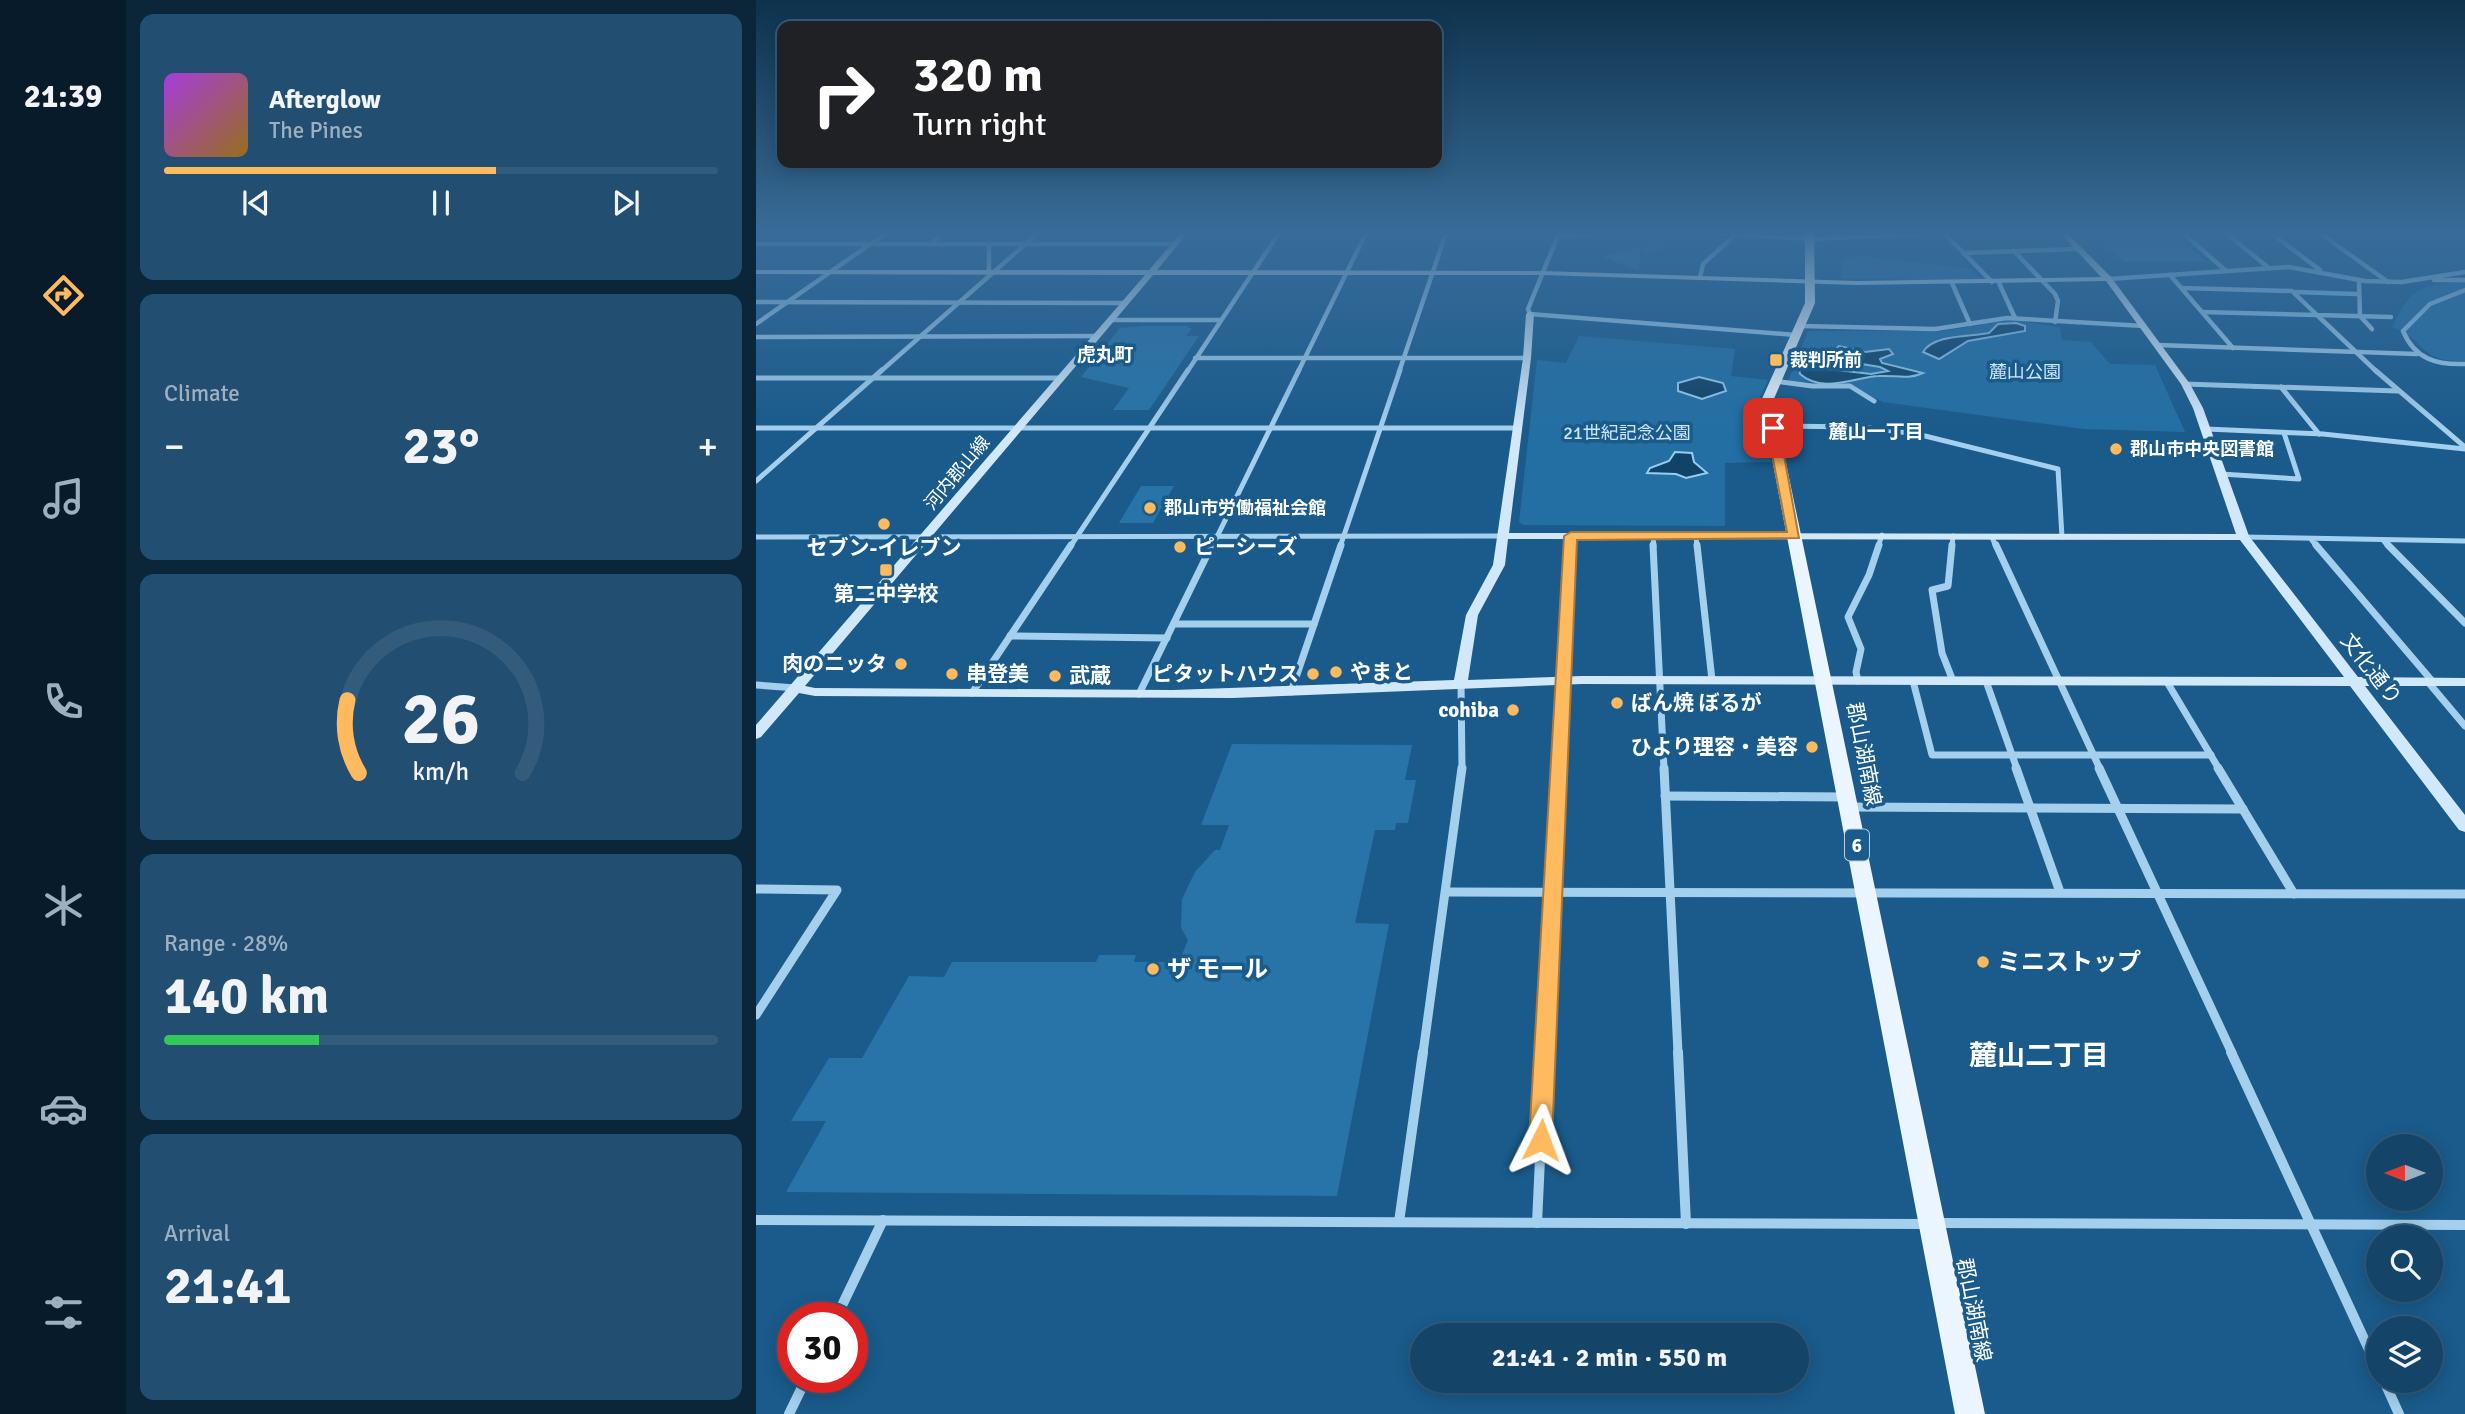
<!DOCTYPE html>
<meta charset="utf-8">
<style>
body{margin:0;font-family:Signika,"Noto Sans JP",sans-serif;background:#214e71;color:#f1f3f6;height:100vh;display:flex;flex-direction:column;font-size:26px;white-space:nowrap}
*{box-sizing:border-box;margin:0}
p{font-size:23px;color:#9db0c0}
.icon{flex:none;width:38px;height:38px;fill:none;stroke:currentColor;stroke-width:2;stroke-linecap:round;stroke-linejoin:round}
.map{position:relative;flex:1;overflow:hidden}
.drawer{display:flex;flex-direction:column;gap:14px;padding:14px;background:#0b2539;width:630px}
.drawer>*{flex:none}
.hud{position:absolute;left:21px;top:21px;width:665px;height:147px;border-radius:14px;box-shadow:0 4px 18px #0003,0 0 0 2px #335c7c;background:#202124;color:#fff;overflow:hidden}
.needle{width:46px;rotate:270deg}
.controls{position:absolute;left:1610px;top:1134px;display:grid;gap:14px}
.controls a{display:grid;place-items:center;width:77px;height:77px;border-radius:50%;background:#144468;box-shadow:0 4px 18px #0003,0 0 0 2px #335c7c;font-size:35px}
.speed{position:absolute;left:21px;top:1302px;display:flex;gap:14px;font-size:35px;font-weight:700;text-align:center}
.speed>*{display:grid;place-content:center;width:91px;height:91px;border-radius:50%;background:#144468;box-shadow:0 4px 18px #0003,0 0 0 2px #335c7c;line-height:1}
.speed .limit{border:10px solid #d22;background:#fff;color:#111}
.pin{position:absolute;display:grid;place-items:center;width:60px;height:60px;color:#fff;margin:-30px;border-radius:14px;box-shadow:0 4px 10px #0006}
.me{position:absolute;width:77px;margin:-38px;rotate:3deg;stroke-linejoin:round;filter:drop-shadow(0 0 5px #0008)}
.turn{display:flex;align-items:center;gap:24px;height:147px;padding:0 21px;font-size:32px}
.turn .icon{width:91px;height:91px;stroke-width:2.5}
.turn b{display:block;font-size:49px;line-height:60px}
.big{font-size:52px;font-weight:700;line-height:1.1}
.drawer .widget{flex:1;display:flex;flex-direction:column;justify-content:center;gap:10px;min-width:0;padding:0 24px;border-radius:14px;background:#214e71}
.drawer .dial{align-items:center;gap:0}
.dial svg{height:182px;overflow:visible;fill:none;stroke:#335c7c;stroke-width:7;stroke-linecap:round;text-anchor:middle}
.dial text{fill:#f1f3f6;stroke:none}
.song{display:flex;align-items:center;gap:21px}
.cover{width:84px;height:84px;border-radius:10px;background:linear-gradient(135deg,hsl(280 70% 55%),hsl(40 70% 35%))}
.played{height:7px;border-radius:4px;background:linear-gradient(90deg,#ffba60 60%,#335c7c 60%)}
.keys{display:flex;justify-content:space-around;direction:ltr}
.heat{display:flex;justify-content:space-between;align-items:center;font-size:38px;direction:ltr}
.charge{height:10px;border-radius:5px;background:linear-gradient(90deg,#34c759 28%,#335c7c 0)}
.trip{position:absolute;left:654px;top:1323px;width:399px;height:70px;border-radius:35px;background:#144468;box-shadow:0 4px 18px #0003,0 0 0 2px #335c7c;font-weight:700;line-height:70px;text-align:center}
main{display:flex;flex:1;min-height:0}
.menu{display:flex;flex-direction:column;width:126px;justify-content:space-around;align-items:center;background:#081b2a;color:#9db0c0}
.menu .icon{width:49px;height:49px}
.menu .current{color:#ffba60}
.menu b{font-size:32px;color:#f1f3f6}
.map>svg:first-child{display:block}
</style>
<main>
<nav class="menu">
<b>21:39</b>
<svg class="icon current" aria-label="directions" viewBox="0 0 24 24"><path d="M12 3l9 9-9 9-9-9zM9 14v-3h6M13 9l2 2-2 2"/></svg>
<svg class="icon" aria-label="music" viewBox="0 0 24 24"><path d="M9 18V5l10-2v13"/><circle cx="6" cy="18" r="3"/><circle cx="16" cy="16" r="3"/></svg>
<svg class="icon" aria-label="phone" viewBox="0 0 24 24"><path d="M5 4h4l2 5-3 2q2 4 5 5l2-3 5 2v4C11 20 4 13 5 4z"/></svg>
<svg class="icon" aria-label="climate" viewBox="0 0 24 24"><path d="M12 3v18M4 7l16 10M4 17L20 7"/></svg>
<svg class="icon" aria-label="car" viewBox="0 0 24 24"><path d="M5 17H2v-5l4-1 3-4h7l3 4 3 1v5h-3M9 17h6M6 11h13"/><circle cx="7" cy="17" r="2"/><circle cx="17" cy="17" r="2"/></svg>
<svg class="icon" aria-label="filters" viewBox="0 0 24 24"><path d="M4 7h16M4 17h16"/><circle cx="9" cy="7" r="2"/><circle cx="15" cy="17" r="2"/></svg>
</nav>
<section class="drawer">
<div class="widget">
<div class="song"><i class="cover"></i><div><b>Afterglow</b><p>The Pines</p></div></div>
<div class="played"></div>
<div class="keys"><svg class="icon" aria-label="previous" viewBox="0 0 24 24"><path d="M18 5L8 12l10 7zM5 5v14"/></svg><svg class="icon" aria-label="pause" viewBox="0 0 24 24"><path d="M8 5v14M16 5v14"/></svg><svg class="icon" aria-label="next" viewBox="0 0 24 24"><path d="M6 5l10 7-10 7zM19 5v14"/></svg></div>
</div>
<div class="widget"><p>Climate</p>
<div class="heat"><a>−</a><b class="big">23°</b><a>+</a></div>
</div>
<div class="widget dial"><svg viewBox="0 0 100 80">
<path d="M14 69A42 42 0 1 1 86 69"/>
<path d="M14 69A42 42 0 0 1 9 37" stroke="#ffba60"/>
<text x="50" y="56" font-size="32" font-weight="700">26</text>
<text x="50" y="72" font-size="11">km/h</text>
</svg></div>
<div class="widget"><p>Range · 28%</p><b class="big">140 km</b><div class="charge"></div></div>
<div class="widget"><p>Arrival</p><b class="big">21:41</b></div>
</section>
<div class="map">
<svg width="1709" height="1414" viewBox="0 0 1709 1414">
<rect width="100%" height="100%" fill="#1a5b8b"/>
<!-- green -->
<g fill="#236fa4">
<path d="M1103 256 1215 269 1226 280 1086 279 1085 260Z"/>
<path d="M1709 281V361C1662 362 1671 341 1637 327 1652 287 1670 284 1709 281Z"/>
<path d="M1256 320 1304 327 1306 340 1335 342 1354 364 1399 365 1429 432 1327 429 1127 402 1093 384 1032 381 1052 331H1188Z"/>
<path d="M823 336 979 349 975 376 1012 380 1003 399 1015 462 969 463V526L767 525 763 522 781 360 810 363Z"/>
</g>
<!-- water -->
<g fill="#114368" stroke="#97cdf0" stroke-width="2" fill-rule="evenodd">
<path d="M1260 323 1269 326V331L1212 341 1183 359 1167 352C1178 334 1214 337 1233 333L1242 324Z"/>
<path d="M1083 346 1109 352 1133 349 1137 354 1124 359 1126 363 1167 373C1152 380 1139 375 1123 376 1098 377 1067 394 1044 374L1043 368C1062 339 1065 358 1088 355L1080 349ZM1063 357 1124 367 1132 371 1115 374 1057 367 1055 362Z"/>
<path d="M943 377 967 383 970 391 946 399 922 391V383Z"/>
<path d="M919 452 936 453 938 462 951 473 930 478 920 474 891 473 894 468 913 461Z"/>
</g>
<!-- building -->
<g fill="#2874a9">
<path d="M893 233H910L908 247 890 253Z"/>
<path d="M1335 233H1408L1414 238H1424L1451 262H1368Z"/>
<path d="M884 247 883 271 847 257Z"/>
<path d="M388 326H433L432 328H436L430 336H443L393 410H357L373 388 325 377 364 328Z"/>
<path d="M385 486H418L397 523H363Z"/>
<path d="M476 744 656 745 649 780H660L652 823H640L639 830H619L599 923 633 924 581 1196 30 1192 70 1121H35L73 1058H106L153 976 188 977 196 962H340L343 955H380L378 962H423L432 940 425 928 426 899 439 872 459 850H464L473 825H445Z"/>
</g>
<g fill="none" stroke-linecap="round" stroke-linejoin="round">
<!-- street-far4 -->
<g stroke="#a4d0ed" stroke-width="4.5">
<path d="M803 233 772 309 774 314 1040 335"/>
<path d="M958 233 1053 239 1182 233"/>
<path d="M1188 233 1236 282"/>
<path d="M1427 233 1469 270"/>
<path d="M1470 233 1513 268"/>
<path d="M1515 233 1564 270"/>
<path d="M1564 233 1632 282"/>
<path d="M802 236 854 233"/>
<path d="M0 244H419"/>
<path d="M174 244 188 233"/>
<path d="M233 244V272"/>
<path d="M1258 251 1299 294 1302 301 1299 322"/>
<path d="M1207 253 1322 249"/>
<path d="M1414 275 1477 348"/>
<path d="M944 278 947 264 979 235"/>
<path d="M1352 279 1533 267 1609 281 1646 282 1709 272"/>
<path d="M1603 280 1604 316 1616 329"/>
<path d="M1678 280H1709"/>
<path d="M1196 283 1214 324"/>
<path d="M1243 283 1259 318"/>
<path d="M1426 288 1536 291 1561 315 1635 317"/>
<path d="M1709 290 1674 304 1647 331C1659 359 1680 365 1709 364"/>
<path d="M1539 292 1601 294"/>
<path d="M0 302 370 303"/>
<path d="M1447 312 1561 315 1621 372"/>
<path d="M354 320H464"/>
<path d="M0 324 130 233"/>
<path d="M1045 326 1179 329 1251 318 1388 326"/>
<path d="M0 337 340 336"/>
<path d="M1402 345 1661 354"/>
<path d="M439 358H771"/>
<path d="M124 372 282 233"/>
<path d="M431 372 523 233"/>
<path d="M542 372 610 233"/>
<path d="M643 372 690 233"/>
</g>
<!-- street-far3 -->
<g stroke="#a4d0ed" stroke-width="5">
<path d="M1619 370 1709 447"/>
<path d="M0 378H304"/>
<path d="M1019 381 1056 386H1094L1118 401"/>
<path d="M1429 384 1642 391"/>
<path d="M1525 387 1563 434"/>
<path d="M1016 426 1104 427 1161 434 1302 469 1306 537"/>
<path d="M0 428H761"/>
<path d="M1450 429 1567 434 1709 449"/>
<path d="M1465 474 1543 479 1528 433"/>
<path d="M0 481 126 370"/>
<path d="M897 536 898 547"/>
<path d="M940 536 941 547"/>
<path d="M0 537 746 536"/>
<path d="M1236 537 1240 547"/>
<path d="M1487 537 1709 541"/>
<path d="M1555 539 1561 547"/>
<path d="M1627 540 1633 547"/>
<path d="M314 547 432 370"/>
<path d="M456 547 543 370"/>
<path d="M584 547 644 370"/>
<path d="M814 547 815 536"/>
<path d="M1122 547 1126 535"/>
<path d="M1196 547 1197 536"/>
</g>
<!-- street-far2 -->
<g stroke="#a4d0ed" stroke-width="7">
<path d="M897 545 908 769"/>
<path d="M941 545 956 680"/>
<path d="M1196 545 1192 586 1176 590 1186 653 1197 681"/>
<path d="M1240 545 1344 769"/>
<path d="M1560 545 1677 682"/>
<path d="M1632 545 1709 623"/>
<path d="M418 624H558"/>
<path d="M254 636 411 638"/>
<path d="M1102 681 1100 672 1105 649 1092 617 1113 575 1123 545"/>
<path d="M1157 681 1176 755H1455"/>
<path d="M1230 681 1261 769"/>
<path d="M705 682 706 769"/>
<path d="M1411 682 1463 769"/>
<path d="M1672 682 1709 726"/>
<path d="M0 685 40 688"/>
<path d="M535 692 585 545"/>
<path d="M216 693 315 545"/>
<path d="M383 694 456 545"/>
<path d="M803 769 815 545"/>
</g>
<!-- street-far1 -->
<g stroke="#a4d0ed" stroke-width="9">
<path d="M908 768 922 1053"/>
<path d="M1260 768 1304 892"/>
<path d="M1343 768 1476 1053"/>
<path d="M1462 768 1538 894"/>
<path d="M909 796 1091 797"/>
<path d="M1093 807 1487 809"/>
<path d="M0 889 81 890 0 1015"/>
<path d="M691 892 1709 894"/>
<path d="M667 1053 706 768"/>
<path d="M789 1053 804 768"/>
</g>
<!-- street -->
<g stroke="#a4d0ed" stroke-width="10">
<path d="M922 1052 930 1224"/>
<path d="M1475 1052 1622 1369"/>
<path d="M0 1220 1169 1224"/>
<path d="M643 1222 667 1052"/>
<path d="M781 1223 789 1052"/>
<path d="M1181 1223 1709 1225"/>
<path d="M80 1318 127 1220"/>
<path d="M1628 1381 1643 1414"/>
<path d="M33 1414 51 1377"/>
</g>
<!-- secondary -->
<path fill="#d1e8fa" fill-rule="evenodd" d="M425 233H432L401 270 787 271 1101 281 1345 277 1304 233H1311L1355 277 1434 384 1447 408 1493 536 1602 677 1709 678V686H1609L1709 815V832L1703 830 1594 686 826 684 476 698 59 696 43 693 5 737 0 739V725L389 275 0 274V270H393ZM397 275H787L1101 285 1350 281 1425 384 1437 408 1480 534 753 533 775 358 778 314 774 311 770 314 767 358 737 565 710 615 698 680 417 690 59 688 49 686ZM752 539 1484 540 1588 677 826 676 712 680 722 615 749 565Z"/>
<!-- primary -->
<path fill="#eaf5ff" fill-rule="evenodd" d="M1049 233H1058L1059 303 1017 401 1229 1414H1199L1005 401 1049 303Z"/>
</g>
<!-- sky -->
<linearGradient id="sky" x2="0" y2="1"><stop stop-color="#0e324c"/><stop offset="0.54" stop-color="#386c98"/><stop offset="1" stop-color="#386c98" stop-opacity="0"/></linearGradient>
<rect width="1709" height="431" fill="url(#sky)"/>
<!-- route -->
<path fill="#ffba60" stroke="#a6793e" stroke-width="2" d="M1017 425 1023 428 1043 538 821 540 796 1140 793 1148 785 1151 777 1148 773 1140 808 536 815 532H1031L1011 428Z"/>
<!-- markers -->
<g fill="#ffba60" stroke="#1a5b8b" stroke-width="2.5">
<rect x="1013" y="353" width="14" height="14" rx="3.5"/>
<circle cx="1360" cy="449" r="7"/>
<circle cx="394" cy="508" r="7"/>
<circle cx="128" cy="524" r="7"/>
<circle cx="424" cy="547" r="7"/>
<rect x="123" y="563" width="14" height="14" rx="3.5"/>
<circle cx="145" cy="664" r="7"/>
<circle cx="580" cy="672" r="7"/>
<circle cx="196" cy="674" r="7"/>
<circle cx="557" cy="674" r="7"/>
<circle cx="299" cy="676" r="7"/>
<circle cx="861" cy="703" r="7"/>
<circle cx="757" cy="710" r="7"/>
<circle cx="1056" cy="747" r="7"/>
<circle cx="1227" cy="962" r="7"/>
<circle cx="397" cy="969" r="7"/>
</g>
<g text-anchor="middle" stroke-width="7" stroke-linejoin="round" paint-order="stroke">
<!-- far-poi labels -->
<g font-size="18" font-weight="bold" fill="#fff" stroke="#1a5b8b" text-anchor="start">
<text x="1034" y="366">裁判所前</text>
<text x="1374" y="455">郡山市中央図書館</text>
<text x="408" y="514">郡山市労働福祉会館</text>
</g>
<!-- far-park labels -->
<g font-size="18" fill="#cae6fa" stroke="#1a5b8b">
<text x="1269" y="378">麓山公園</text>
<text x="871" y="439">21世紀記念公園</text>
</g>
<!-- far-street labels -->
<g font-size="18" fill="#fff" stroke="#1a5b8b">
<text transform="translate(201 473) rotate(-50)" y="6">河内郡山線</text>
</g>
<!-- far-neighbourhood labels -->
<g font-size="19" font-weight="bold" fill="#fff" stroke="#1a5b8b">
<text x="349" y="361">虎丸町</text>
<text x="1120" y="438">麓山一丁目</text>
</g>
<!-- shield labels -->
<rect fill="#1a5b8b" stroke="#bacedc" stroke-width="2" x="1089" y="829.5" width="24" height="31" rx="5"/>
<g font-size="19" font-weight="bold" fill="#fff">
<text x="1101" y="852">6</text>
</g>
<!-- poi labels -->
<g font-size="21" font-weight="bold" fill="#fff" stroke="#1a5b8b" text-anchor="start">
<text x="438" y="554">ピーシーズ</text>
<text x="128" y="555" text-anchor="middle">セブン-イレブン</text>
<text x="130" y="601" text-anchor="middle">第二中学校</text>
<text x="131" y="671" text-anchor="end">肉のニッタ</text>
<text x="594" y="679">やまと</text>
<text x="210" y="681">串登美</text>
<text x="543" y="681" text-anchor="end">ピタットハウス</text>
<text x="313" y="683">武蔵</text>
<text x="875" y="710">ばん焼 ぼるが</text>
<text x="743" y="717" text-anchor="end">cohiba</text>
<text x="1042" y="754" text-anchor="end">ひより理容・美容</text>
</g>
<!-- street labels -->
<g font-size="21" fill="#fff" stroke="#1a5b8b">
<text transform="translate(1615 669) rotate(52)" y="7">文化通り</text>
<text transform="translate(1108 754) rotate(79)" y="7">郡山湖南線</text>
<text transform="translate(1218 1310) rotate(79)" y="7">郡山湖南線</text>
</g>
<!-- near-poi labels -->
<g font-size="24" font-weight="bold" fill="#fff" stroke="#1a5b8b" text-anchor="start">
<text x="1241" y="970">ミニストップ</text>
<text x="411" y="977">ザ モール</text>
</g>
<!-- near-neighbourhood labels -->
<g font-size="28" font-weight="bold" fill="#fff" stroke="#1a5b8b">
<text x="1283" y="1065">麓山二丁目</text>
</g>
</g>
</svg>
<div class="controls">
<a><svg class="needle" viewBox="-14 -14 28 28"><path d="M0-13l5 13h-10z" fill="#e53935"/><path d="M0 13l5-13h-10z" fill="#9db0c0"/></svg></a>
<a><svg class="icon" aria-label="search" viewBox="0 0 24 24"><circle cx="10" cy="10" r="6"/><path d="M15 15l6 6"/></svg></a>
<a><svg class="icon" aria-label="layers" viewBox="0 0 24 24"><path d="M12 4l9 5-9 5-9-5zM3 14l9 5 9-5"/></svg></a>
</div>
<div class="speed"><div class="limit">30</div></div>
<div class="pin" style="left:1017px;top:428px;background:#d93025"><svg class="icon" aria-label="arrive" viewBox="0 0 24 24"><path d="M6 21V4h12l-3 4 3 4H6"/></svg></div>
<svg class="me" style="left:785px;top:1140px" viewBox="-20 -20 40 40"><path d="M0-17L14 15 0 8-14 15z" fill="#ffba60" stroke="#fff" stroke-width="4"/></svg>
<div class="trip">21:41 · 2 min · 550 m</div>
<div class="hud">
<div class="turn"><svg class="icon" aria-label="right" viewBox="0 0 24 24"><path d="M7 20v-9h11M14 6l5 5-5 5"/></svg><div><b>320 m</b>Turn right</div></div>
</div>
</div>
</main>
